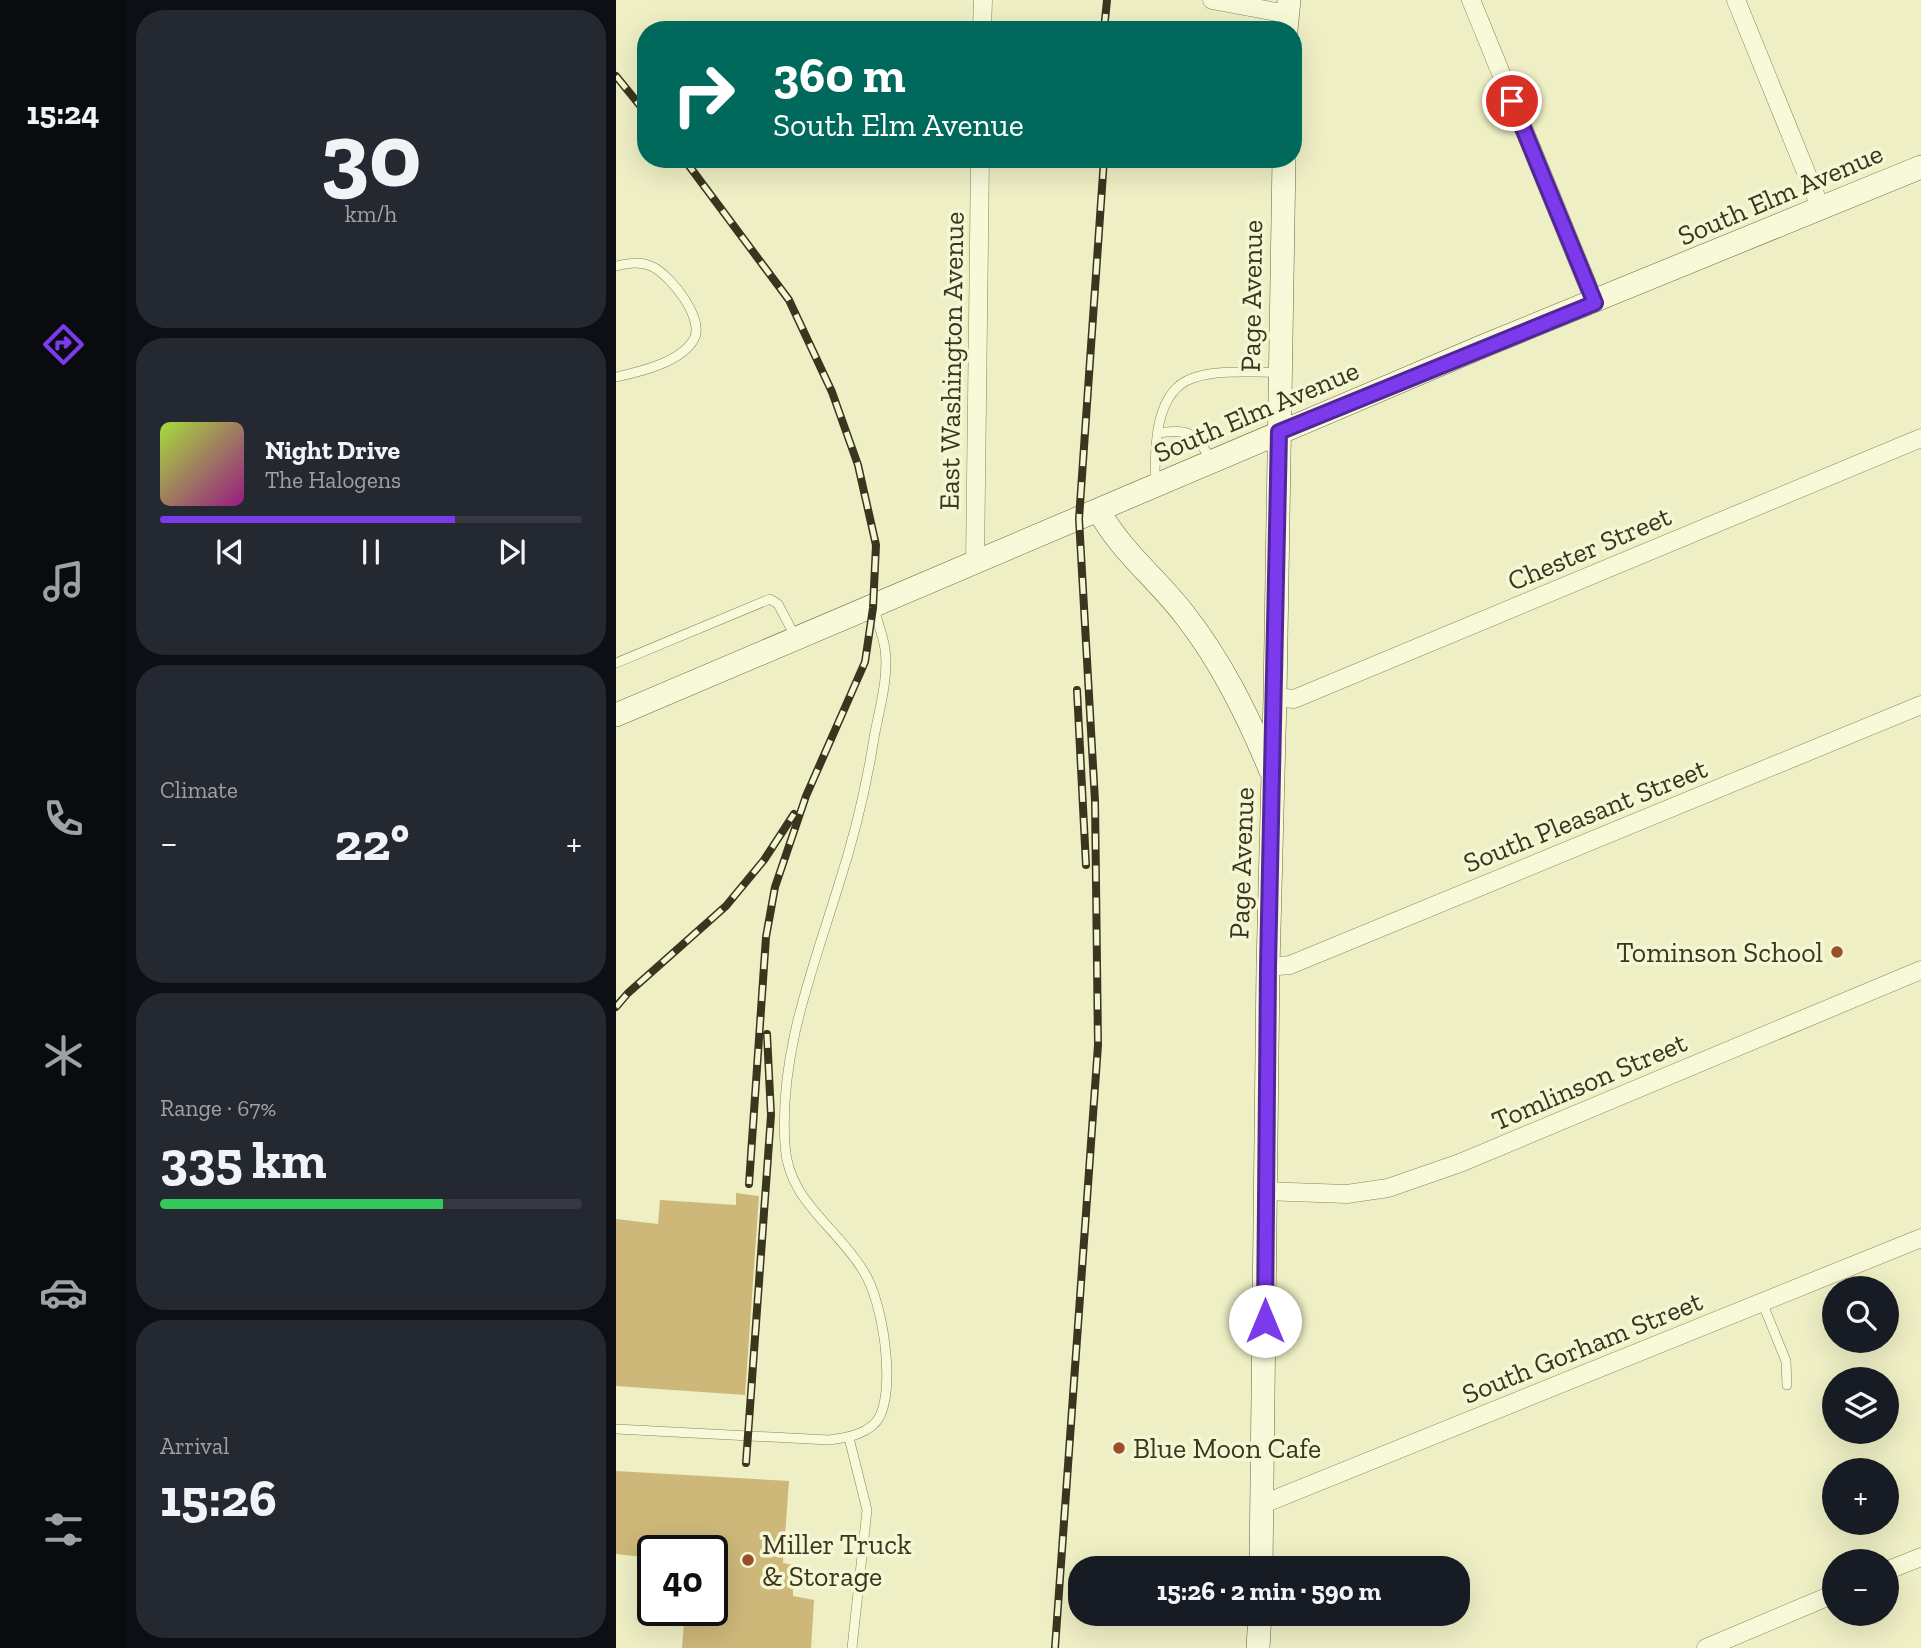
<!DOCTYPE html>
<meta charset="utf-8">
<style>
body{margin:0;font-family:"Zilla Slab",serif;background:#242831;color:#f1f3f6;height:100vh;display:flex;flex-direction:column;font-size:26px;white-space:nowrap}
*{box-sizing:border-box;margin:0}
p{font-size:23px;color:#9ea1a6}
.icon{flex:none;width:38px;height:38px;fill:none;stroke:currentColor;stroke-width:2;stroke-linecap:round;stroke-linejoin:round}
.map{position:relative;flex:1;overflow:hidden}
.details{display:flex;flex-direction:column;gap:10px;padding:10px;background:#0d0f14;width:490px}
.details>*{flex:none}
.top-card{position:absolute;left:21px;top:21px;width:665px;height:147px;border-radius:28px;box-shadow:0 7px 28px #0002;background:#00695c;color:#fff;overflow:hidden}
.tools{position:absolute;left:1206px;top:1276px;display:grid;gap:14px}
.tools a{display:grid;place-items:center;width:77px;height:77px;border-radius:50%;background:#171b24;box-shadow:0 7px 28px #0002;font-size:35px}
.speed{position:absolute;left:21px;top:1535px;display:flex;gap:14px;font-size:35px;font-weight:700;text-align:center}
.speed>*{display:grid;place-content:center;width:91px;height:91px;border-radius:50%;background:#171b24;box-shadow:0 7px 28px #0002;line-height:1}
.speed .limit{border:4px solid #111;border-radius:10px;background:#fff;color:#111}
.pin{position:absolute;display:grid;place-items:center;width:60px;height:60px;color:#fff;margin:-30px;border:4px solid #fff;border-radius:50%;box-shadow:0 2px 7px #0007}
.me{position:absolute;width:77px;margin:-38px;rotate:0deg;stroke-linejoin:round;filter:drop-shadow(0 0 5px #0008)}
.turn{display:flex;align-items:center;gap:24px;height:147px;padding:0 21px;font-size:32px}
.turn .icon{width:91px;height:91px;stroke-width:2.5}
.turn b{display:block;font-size:49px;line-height:60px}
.big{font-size:52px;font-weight:700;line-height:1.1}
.details .card{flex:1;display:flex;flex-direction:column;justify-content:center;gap:10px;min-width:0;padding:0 24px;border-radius:28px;background:#242831}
.details .dial{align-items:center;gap:0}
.dial b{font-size:91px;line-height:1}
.song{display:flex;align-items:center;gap:21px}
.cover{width:84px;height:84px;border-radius:10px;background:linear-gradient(135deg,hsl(80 70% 55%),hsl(310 70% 35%))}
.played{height:7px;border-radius:4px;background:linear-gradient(90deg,#7c3aed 70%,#363941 70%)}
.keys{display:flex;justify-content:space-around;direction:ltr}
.heat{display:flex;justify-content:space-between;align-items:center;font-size:38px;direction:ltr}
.charge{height:10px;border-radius:5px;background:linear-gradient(90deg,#34c759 67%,#363941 0)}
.trip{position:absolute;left:452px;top:1556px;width:402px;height:70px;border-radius:28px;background:#171b24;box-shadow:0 7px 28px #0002;font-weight:700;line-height:70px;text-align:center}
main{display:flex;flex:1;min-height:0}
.tab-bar{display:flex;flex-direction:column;width:126px;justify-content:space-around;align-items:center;background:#090b0e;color:#9ea1a6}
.tab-bar .icon{width:49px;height:49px}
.tab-bar .on{color:#7c3aed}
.tab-bar b{font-size:32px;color:#f1f3f6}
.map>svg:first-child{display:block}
</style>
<main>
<nav class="tab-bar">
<b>15:24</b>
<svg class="icon on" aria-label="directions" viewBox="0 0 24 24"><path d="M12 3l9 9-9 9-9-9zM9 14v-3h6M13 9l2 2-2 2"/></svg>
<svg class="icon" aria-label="music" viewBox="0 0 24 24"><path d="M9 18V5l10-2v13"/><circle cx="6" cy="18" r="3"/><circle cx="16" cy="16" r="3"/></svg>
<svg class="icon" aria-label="phone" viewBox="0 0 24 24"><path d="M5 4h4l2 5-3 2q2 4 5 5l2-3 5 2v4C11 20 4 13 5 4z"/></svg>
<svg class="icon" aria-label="climate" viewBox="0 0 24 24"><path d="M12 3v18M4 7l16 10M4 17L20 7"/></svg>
<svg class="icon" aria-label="car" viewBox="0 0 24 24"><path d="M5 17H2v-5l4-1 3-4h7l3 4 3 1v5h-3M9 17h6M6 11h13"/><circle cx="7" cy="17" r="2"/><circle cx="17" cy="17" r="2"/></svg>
<svg class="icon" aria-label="filters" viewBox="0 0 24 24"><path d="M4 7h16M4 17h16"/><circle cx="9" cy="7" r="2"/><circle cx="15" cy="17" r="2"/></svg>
</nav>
<section class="details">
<div class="card dial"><b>30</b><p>km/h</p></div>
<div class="card">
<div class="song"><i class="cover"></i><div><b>Night Drive</b><p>The Halogens</p></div></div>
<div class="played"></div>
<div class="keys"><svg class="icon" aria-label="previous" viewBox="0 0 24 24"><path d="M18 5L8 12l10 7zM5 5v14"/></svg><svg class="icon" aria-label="pause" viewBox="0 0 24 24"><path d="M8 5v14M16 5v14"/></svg><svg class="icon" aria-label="next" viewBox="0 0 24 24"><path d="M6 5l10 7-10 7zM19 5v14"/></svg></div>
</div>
<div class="card"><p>Climate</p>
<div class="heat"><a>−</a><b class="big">22°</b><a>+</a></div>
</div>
<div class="card"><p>Range · 67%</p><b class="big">335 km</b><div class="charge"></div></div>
<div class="card"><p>Arrival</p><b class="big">15:26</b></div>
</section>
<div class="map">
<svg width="1305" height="1648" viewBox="0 0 1305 1648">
<rect width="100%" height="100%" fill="#eeefc4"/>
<!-- building -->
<g fill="#ceb879">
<path d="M120 1193 143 1196 129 1395 0 1386V1219L42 1224 44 1200 120 1205Z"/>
<path d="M0 1471 173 1481 167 1563 177 1565V1596L198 1600 195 1648H66L69 1610H96V1550H37V1558L0 1554Z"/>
</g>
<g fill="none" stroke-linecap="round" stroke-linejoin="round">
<!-- lane casing -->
<g stroke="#8a845a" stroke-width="10">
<g id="lane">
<path d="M0 266C14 263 24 261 37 267 55 276 89 319 78 339 66 362 23 372 0 377"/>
<path d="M542 433C574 429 579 432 595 460"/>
<path d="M539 482C539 449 538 391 577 378 602 369 637 373 663 372"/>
<path d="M0 663 154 599 162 604 180 638"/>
<path d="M1146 1302 1170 1361 1171 1385"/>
<path d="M0 1429 213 1440C230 1438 255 1434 264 1416 279 1384 267 1302 248 1272 221 1226 172 1202 169 1145 163 1054 196 972 222 887 238 838 250 789 258 738 263 710 273 678 269 649 267 635 261 621 258 608"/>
<path d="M233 1438 251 1510 236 1648"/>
</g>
</g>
<!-- street casing -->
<g stroke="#8a845a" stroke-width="19">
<g id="street">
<path d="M596 0 671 14"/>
<path d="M855 0 979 303"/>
<path d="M1120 0 1205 209"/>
<path d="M366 30 367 0"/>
<path d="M359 564 364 159"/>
<path d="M659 697 678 699 1305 438"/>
<path d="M652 967 674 965 1305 705"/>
<path d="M650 1191 731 1194 772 1188 844 1163 1305 970"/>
<path d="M647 1504 1305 1238"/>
<path d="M1270 1571 1305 1557"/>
<path d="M1090 1648 1218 1594"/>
</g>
</g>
<!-- secondary casing -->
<g stroke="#6c643d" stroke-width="24">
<g id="secondary">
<path d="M670 30 673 0"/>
<path d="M483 511C504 550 541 579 568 614 605 661 631 714 654 769"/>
<path d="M0 715 865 347 1305 167"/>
<path d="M645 1568 652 967 659 697 668 159"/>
<path d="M642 1648 644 1614"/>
</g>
</g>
<!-- lane -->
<use href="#lane" stroke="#f8f9d8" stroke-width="9"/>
<!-- street -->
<use href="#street" stroke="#f8f9d8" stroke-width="18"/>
<!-- secondary -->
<use href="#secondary" stroke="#f8f9d8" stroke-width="23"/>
<!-- rail casing -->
<g stroke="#3a351e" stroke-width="8">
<g id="rail">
<path d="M488 30 491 0"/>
<path d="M0 76 30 113"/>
<path d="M68 159 173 300 216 392 242 465 260 545 257 608 249 662 190 796 159 887 150 937 133 1184"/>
<path d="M461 690 470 865"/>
<path d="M0 1007 12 993 110 906 148 860 178 814"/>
<path d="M130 1463 155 1115 151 1034"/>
<path d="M439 1648 482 1045 479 801 463 519 488 159"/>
</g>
</g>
<!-- rail -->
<use href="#rail" stroke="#f5f6d4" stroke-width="5" stroke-dasharray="16" stroke-linecap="butt"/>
</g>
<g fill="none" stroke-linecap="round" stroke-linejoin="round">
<!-- route casing -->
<g stroke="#51269a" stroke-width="18">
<path id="route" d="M649 1321 652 967 663 432 979 303 896 101"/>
</g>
<!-- route -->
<use href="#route" stroke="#7c3aed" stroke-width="12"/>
</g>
<!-- markers -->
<g fill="#9a4e29" stroke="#f5f6d4" stroke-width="2.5">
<circle cx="1221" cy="952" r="7"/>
<circle cx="503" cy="1448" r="7"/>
<circle cx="132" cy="1560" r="7"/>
</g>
<g text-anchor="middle" stroke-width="7" stroke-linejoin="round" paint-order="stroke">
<!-- street labels -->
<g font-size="28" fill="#3a351e" stroke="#f5f6d4">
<text transform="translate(1164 194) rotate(-23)" y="10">South Elm Avenue</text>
<text transform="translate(635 296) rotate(-89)" y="10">Page Avenue</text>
<text transform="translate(335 361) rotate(-89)" y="10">East Washington Avenue</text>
<text transform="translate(640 411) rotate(-23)" y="10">South Elm Avenue</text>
<text transform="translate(973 548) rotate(-23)" y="10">Chester Street</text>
<text transform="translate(969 815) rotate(-22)" y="10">South Pleasant Street</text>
<text transform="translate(625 863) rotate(-88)" y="10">Page Avenue</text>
<text transform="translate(973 1081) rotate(-23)" y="10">Tomlinson Street</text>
<text transform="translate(966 1347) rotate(-22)" y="10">South Gorham Street</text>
</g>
<!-- poi labels -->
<g font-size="28" fill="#3a351e" stroke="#f5f6d4" text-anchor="start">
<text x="1207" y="962" text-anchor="end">Tominson School</text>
<text x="517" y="1458">Blue Moon Cafe</text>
<text x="146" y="1554">Miller Truck<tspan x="146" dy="32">&amp; Storage</tspan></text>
</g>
</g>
</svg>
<div class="tools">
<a><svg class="icon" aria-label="search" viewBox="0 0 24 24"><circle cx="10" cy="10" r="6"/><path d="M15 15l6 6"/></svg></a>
<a><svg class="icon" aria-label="layers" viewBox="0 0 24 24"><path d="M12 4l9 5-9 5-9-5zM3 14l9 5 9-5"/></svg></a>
<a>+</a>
<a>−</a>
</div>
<div class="speed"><div class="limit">40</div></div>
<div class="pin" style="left:896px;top:101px;background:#d93025"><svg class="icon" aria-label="arrive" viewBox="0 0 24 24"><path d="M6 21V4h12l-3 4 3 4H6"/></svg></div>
<svg class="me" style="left:649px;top:1321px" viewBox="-20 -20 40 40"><circle r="19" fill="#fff"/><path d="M0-13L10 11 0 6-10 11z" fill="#7c3aed"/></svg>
<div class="trip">15:26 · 2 min · 590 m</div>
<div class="top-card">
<div class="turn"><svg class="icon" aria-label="right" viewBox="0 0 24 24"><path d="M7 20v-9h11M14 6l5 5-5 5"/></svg><div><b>360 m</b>South Elm Avenue</div></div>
</div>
</div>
</main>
